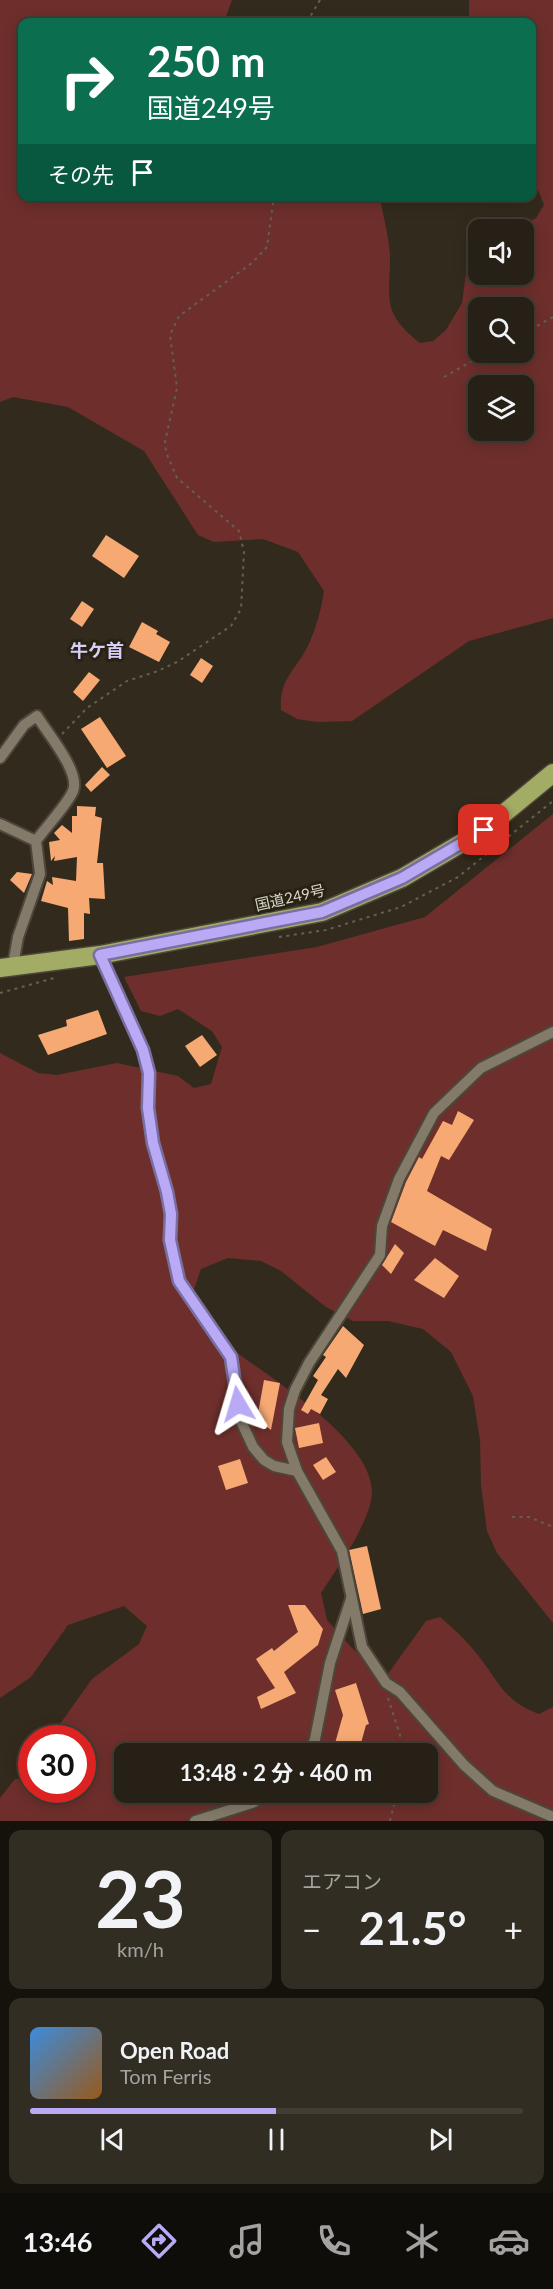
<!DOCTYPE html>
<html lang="ja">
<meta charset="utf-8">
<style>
body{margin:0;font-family:Lato,"Noto Sans JP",sans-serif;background:#322d23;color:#f1f3f6;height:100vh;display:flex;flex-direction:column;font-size:22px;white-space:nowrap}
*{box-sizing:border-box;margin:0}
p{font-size:20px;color:#a4a3a1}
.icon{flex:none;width:33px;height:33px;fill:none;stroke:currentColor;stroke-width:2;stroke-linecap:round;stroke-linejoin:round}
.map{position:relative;height:1821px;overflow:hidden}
.details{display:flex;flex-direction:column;gap:9px;padding:9px;background:#15120c;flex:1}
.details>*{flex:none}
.banner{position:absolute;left:18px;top:18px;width:518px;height:183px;border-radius:12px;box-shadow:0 3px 15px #0003,0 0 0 2px #423e35;background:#0b6e4f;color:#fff;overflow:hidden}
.tools{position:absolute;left:468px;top:219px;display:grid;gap:12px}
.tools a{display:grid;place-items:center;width:66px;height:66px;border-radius:12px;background:#262016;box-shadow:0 3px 15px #0003,0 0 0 2px #423e35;font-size:30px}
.speed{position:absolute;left:18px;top:1725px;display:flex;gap:12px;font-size:30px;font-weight:700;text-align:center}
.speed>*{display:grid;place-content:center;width:78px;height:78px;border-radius:50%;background:#262016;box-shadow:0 3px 15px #0003,0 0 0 2px #423e35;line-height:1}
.speed .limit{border:9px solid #d22;background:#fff;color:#111}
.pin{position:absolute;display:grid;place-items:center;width:51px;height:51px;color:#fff;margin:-26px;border-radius:12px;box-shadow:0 3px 9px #0006}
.me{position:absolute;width:66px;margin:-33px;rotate:353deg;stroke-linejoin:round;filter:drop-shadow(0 0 4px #0008)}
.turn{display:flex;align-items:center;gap:21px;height:126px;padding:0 30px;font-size:27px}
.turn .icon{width:78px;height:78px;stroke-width:2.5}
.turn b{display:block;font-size:42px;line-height:51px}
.then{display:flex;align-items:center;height:57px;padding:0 30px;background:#0003;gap:12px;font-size:22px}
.big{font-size:45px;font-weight:700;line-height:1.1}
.details .card{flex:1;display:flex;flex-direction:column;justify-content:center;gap:9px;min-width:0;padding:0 21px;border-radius:12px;background:#322d23}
.details .dial{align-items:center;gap:0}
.dial b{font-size:78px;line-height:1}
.song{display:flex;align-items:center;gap:18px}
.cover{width:72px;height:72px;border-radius:9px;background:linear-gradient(135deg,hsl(210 70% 55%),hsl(30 70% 35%))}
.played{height:6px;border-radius:3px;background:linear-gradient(90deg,#baaaf6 50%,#423e35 50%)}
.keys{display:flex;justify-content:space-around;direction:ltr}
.heat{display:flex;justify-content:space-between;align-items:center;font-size:33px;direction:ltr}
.details .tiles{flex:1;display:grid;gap:9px;grid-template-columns:1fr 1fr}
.card:last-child{grid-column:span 2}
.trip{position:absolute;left:114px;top:1743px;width:324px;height:60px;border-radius:12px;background:#262016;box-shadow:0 3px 15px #0003,0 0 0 2px #423e35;font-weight:700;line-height:60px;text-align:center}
.menu{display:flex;height:96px;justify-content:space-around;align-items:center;background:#0f0d09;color:#a4a3a1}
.menu .icon{width:42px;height:42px}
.menu .on{color:#baaaf6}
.menu b{font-size:27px;color:#f1f3f6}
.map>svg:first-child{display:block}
</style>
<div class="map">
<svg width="553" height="1821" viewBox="0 0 553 1821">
<rect width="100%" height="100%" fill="#322b1d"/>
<!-- green -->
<g fill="#6e2f2c" fill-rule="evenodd">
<path d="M0 0H232L224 22H22V196L380 197C383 216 389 237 390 256 390 300 381 312 420 343L433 341 446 330 462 303 467 266 478 253V274H524V230L516 229 536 218 544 205 537 187 531 182V22H469V0H553V618L469 641 352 721 317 722 297 719 281 710C279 679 295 671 308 646 316 628 321 611 324 591L298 552 263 539 214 542 198 535 144 451 68 407 13 397 0 402ZM478 308H524V352H478ZM478 386H524V430H478Z"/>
<path d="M553 814V1623L497 1553 487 1531 481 1485 480 1440 473 1396 451 1352 423 1329 388 1321H353L326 1307 281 1271 261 1261 228 1258 201 1269 189 1303C197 1313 204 1328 214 1336 252 1367 385 1442 371 1501 363 1533 339 1565 321 1593L327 1620 350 1646 385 1678 426 1621 440 1617C454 1629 466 1640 477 1654 498 1680 503 1701 539 1714L553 1707V1821H0V1798L15 1779H31L32 1790H82L83 1777 94 1776 83 1766 82 1738H50L92 1679 139 1644 147 1626 124 1606 68 1625 31 1677 0 1698V1053L38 1073 57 1075 117 1063 178 1076 194 1088 211 1084 222 1047 212 1031 178 1009 160 1016 141 1011 124 977 317 947 425 917ZM124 1754H428V1792H124Z"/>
</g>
<!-- building -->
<g fill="#f7a974">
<path d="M106 535 139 556 124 578 92 556Z"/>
<path d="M82 601 94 609 82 627 70 619Z"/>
<path d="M142 622 158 631 156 634 170 642 159 662 129 647Z"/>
<path d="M201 658 213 666 202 683 190 675Z"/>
<path d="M89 672 100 680 83 701 73 692Z"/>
<path d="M100 717 126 756 107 768 81 729Z"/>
<path d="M102 767 110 775 91 792 85 785Z"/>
<path d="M77 806 96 807 95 816 102 818 97 863H103L105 899 89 898 90 914 84 913V939L69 941 68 908 41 901 47 881 53 885 52 877 76 881 77 857 54 861 55 856 51 861 49 842 60 840 54 833 62 825 72 833V816H77Z"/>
<path d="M17 872 32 874 24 893 10 880Z"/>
<path d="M98 1010 107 1034 48 1055 38 1035 67 1026 66 1020Z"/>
<path d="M202 1035 217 1055 200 1067 185 1046Z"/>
<path d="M458 1111 474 1120 449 1160 441 1156 427 1191 492 1229 486 1251 443 1230 435 1246 391 1222 406 1182 419 1157 422 1159 443 1121 452 1125Z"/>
<path d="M395 1244 404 1253 391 1274 382 1265Z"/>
<path d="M435 1258 459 1276 444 1298 414 1280Z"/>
<path d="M343 1326 364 1345 346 1378 338 1369 321 1395 328 1399 320 1414 311 1409 308 1414 301 1410 318 1380 313 1376 326 1357 323 1355Z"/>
<path d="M264 1380 280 1383 271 1430 257 1419Z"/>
<path d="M319 1423 323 1443 299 1448 295 1428Z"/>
<path d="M326 1457 336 1472 323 1480 313 1465Z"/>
<path d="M240 1459 248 1483 226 1490 218 1466Z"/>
<path d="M367 1546 381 1609 363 1614 349 1550Z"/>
<path d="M288 1605H305L323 1629 318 1645 284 1672 296 1693 261 1709 257 1697 275 1688 256 1659 272 1648 274 1651 298 1632Z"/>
<path d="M356 1683 369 1724 366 1725 358 1754H332L343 1715 335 1690Z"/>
</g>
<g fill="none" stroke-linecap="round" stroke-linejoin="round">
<!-- street casing -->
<g stroke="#4c473a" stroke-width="14">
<g id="street">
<path d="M0 758 24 725 37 716C47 733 81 772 73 791 67 805 45 828 36 841L40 874 18 937 13 965"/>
<path d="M0 824 36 841"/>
<path d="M100 955 143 1050 149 1073 148 1108 153 1143 167 1193 171 1214 170 1240 179 1281 230 1357 241 1421 253 1447 264 1460 274 1466 297 1471"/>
<path d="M553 1032 481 1068 434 1113 399 1179 382 1226 380 1255 309 1363 295 1390 289 1409 287 1442 297 1471 342 1551 362 1647 386 1683 400 1692 464 1765 493 1791 553 1817"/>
<path d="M310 1754 315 1739 330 1663 351 1599"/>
<path d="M195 1821 252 1803 272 1792"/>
</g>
</g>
<!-- highway casing -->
<g stroke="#4c473a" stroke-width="21">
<path id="highway" d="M0 968 100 955 322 912 402 878 484 830 553 773"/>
</g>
<!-- path -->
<g stroke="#655f52" stroke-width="2" stroke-dasharray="3 4.5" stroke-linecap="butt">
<path d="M307 22 320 0"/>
<path d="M524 333 553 317"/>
<path d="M444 377 488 352"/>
<path d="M62 734 87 708 127 681 158 671 177 662 231 626 241 609 244 552 239 531 177 478 166 452 165 442 177 388 170 335 179 316 252 263 267 247 274 196"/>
<path d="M279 937 326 930 401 907 458 877 553 801"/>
<path d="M0 993 58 977"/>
<path d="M512 1517H529L553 1527"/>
<path d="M388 1698 400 1735 402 1754"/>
<path d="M390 1821 397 1792"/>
</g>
<!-- street -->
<use href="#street" stroke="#837a69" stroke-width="10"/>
<!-- highway -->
<use href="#highway" stroke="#a2ac65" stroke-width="18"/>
</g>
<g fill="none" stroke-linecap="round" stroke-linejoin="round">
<!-- route casing -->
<g stroke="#796ea0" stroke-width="15">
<path id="route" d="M238 1404 231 1357 179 1281 170 1240 171 1214 167 1192 153 1143 148 1108 149 1073 143 1050 100 955 322 912 402 878 484 830"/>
</g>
<!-- route -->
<use href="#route" stroke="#baaaf6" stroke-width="10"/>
</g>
<g text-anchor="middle" stroke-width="6" stroke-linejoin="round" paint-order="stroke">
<!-- street labels -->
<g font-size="15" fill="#dcd7ce" stroke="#282213">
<text transform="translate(290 898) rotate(-13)" y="5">国道249号</text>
</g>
<!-- quarter labels -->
<g font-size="18" font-weight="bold" fill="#d7cffa" stroke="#282213">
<text x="97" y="657">牛ケ首</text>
</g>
</g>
</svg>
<div class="tools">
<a><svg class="icon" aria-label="sound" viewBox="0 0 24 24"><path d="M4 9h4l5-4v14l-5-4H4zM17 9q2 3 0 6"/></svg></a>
<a><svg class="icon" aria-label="search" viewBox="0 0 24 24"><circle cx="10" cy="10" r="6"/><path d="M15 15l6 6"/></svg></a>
<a><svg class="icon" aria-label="layers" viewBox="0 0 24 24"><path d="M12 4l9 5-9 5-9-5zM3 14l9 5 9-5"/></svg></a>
</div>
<div class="speed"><div class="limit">30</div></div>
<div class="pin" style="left:484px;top:830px;background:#d93025"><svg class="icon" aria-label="arrive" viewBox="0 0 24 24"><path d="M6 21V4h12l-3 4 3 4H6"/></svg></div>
<svg class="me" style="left:238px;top:1404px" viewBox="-20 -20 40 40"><path d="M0-17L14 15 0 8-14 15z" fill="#baaaf6" stroke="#fff" stroke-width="4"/></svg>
<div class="trip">13:48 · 2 分 · 460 m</div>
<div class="banner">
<div class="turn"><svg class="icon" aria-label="right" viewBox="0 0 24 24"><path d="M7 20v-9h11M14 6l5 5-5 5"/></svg><div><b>250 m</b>国道249号</div></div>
<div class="then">その先<svg class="icon" aria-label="arrive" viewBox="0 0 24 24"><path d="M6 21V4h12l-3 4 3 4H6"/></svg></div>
</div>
</div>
<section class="details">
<div class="tiles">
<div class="card dial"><b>23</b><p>km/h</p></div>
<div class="card"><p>エアコン</p>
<div class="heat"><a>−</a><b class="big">21.5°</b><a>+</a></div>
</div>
<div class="card">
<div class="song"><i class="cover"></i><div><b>Open Road</b><p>Tom Ferris</p></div></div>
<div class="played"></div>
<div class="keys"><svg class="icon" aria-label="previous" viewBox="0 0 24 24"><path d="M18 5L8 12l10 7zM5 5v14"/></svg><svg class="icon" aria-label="pause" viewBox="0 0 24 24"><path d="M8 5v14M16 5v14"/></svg><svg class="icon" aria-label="next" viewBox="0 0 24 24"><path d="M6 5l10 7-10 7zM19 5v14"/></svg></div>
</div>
</div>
</section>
<nav class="menu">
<b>13:46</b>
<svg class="icon on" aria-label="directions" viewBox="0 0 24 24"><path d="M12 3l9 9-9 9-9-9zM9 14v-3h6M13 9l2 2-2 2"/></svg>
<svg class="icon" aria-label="music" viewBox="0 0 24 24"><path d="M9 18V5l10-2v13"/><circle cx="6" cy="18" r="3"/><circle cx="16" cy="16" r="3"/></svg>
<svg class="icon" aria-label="phone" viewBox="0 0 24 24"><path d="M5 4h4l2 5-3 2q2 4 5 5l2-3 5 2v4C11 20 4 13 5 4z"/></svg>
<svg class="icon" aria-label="climate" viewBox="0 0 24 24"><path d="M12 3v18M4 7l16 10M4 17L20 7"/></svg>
<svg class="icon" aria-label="car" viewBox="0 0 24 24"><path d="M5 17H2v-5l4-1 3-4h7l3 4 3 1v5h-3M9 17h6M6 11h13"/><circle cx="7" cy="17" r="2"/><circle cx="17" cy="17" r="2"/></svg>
</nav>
